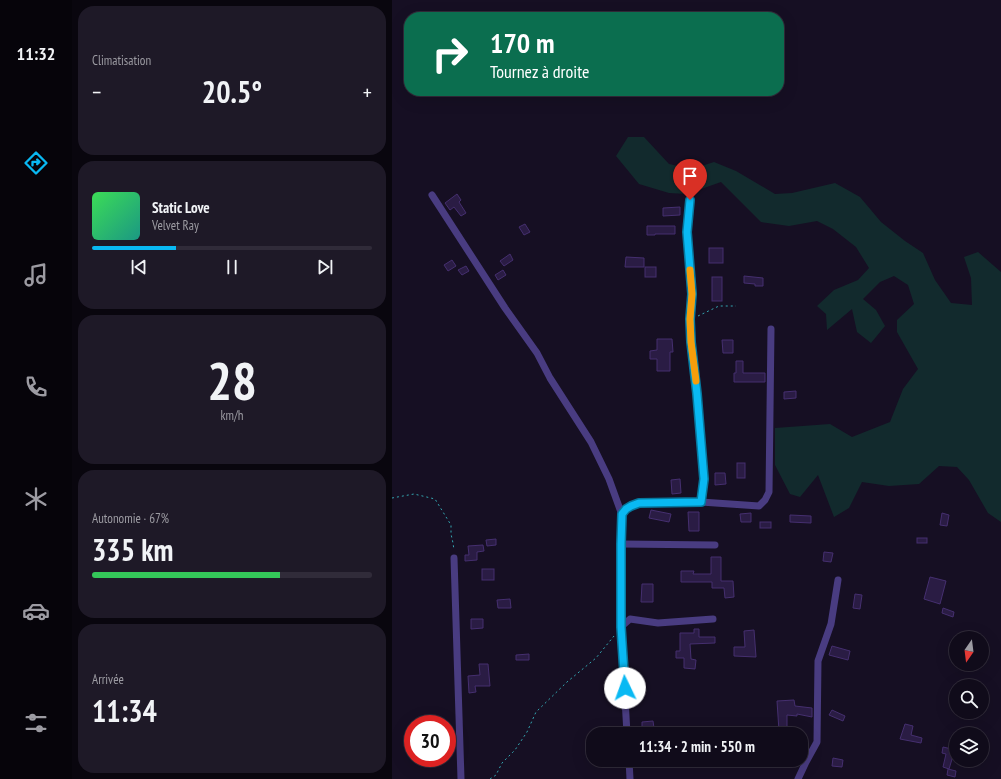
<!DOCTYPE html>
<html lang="fr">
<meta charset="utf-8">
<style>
body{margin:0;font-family:"PT Sans Narrow",sans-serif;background:#1e1927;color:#f1f3f6;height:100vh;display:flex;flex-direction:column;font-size:15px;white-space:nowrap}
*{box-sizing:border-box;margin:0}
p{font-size:13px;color:#9c9ba2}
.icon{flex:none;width:22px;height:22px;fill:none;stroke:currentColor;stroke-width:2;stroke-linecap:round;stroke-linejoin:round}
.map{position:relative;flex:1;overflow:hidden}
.panel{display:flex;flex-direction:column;gap:6px;padding:6px;background:#09060e;width:320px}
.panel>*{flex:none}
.hud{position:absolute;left:12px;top:12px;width:380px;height:84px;border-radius:16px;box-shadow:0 4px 16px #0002,0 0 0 1px #302b39;background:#0b6e4f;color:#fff;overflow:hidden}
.needle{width:26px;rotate:194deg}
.fabs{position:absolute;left:557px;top:631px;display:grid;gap:8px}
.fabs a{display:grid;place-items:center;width:40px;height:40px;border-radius:50%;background:#100b1a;box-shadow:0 4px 16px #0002,0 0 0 1px #302b39;font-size:20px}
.speed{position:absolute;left:12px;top:715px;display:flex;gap:8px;font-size:20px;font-weight:700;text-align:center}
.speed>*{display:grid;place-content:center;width:52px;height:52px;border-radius:50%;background:#100b1a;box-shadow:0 4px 16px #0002,0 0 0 1px #302b39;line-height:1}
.speed .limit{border:6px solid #d22;background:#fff;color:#111}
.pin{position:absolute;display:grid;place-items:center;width:34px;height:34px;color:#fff;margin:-41px -17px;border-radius:50% 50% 50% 0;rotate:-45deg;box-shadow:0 0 4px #0007}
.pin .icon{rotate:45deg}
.me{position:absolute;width:44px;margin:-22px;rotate:357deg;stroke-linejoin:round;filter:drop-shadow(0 0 3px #0008)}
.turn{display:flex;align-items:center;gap:14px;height:84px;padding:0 20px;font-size:18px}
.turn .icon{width:52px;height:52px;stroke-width:2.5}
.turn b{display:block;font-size:28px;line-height:34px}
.big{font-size:30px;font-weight:700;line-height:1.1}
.panel .card{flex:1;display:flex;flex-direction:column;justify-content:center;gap:6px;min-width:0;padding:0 14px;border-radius:16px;background:#1e1927}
.panel .dial{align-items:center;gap:0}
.dial b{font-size:52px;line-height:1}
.song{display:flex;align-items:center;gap:12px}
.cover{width:48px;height:48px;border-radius:6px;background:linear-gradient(135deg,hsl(130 70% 55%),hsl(170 70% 35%))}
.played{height:4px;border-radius:2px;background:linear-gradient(90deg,#09b9f3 30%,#302b39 30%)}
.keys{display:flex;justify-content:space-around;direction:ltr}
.heat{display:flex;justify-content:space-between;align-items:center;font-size:22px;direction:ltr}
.charge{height:6px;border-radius:3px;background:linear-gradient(90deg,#34c759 67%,#302b39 0)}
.trip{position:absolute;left:194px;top:727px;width:222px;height:40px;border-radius:16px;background:#100b1a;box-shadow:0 4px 16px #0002,0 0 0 1px #302b39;font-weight:700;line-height:40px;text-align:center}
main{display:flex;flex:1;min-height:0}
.tab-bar{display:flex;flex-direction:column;width:72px;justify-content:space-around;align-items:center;background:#06040a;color:#9c9ba2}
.tab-bar .icon{width:28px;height:28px}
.tab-bar .current{color:#09b9f3}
.tab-bar b{font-size:18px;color:#f1f3f6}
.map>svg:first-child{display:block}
</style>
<main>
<nav class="tab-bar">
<b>11:32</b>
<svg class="icon current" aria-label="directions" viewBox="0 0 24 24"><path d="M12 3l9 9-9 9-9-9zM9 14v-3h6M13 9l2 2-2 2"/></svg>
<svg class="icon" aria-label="music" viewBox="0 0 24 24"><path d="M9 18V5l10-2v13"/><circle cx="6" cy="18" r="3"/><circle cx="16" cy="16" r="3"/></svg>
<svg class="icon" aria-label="phone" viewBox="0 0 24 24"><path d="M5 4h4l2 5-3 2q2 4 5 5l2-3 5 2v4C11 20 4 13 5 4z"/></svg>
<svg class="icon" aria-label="climate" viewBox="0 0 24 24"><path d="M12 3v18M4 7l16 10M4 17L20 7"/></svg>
<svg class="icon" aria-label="car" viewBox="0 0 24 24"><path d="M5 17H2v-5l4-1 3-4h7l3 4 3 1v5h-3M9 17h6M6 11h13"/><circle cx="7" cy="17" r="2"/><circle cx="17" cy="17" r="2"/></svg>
<svg class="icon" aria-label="filters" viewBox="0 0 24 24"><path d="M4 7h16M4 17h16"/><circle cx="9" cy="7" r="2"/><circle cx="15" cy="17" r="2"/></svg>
</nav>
<section class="panel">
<div class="card"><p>Climatisation</p>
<div class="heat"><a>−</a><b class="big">20.5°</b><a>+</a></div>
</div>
<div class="card">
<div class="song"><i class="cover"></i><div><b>Static Love</b><p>Velvet Ray</p></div></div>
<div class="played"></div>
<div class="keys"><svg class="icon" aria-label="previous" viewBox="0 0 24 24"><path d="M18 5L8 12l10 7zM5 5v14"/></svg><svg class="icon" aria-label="pause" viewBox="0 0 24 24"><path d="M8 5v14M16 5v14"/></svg><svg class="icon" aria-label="next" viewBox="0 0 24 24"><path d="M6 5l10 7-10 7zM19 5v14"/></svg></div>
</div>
<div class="card dial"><b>28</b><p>km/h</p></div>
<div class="card"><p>Autonomie · 67%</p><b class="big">335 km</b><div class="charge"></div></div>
<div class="card"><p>Arrivée</p><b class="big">11:34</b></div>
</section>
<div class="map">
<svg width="609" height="779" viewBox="0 0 609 779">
<rect width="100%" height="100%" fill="#160f23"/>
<!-- green -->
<path fill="#122a2d" d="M236 137H252L277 164 300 169 322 162 344 171 383 194 400 193 443 183 468 197 489 222 513 241 531 253 543 280 559 303 580 305 579 278 572 257 586 252 609 272V522L596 513 577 480 565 467 547 466 527 484 497 486 470 482 457 508 442 517 426 475 408 497 398 494 383 465V428L438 424 460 437 498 422 511 389 526 369 505 332V320L522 304 516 285 502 276 488 282 471 299 484 310 493 326 479 343 465 332 460 309 435 330 434 314 425 306 442 290 466 280 477 268 464 247 441 229 425 221 397 226 369 222 329 182 295 194 277 193 247 184 224 156Z"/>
<!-- building -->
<g fill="#2a1c44" stroke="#452f6f">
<path d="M65 194 69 200 67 202 74 213 69 216 62 207 58 210 53 203Z"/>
<path d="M288 207V215L271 216V208Z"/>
<path d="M133 224 138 232 132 235 127 227Z"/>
<path d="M255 226H283V234H263V235H255Z"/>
<rect x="317" y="248" width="14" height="15"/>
<path d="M118 254 121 260 112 266 108 261Z"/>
<path d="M234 257 252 258V267H233Z"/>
<path d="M60 260 64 266 56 271 52 265Z"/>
<path d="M74 266 77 271 70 275 66 270Z"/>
<rect x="253" y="267" width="11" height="10"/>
<path d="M111 270 114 275 106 280 103 275Z"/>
<path d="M352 276 371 278V286H363V284L352 283Z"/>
<rect x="320" y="277" width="10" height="24"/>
<path d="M265 339H280L281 352H278V371H265V359H258V351L265 350Z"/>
<path d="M330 340H341V353H331Z"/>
<path d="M344 361H351V373H373V382H342V373H344Z"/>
<path d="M404 391V398L392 399V392Z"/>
<rect x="345" y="463" width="8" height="15"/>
<path d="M323 473H333L334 484 323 485Z"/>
<path d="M288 479 289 493 280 494 279 480Z"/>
<path d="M259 510 279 514 277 522 257 518Z"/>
<path d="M296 512H307V531H297Z"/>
<path d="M359 513V522H349L348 514Z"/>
<path d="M550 513 557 515 555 526 548 525Z"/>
<path d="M398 515 419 516V523L398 522Z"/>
<rect x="368" y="522" width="11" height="6"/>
<rect x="525" y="538" width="10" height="5"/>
<path d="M104 539V545L95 546 94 540Z"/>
<path d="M91 545 92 551 85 552V560L73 561V555H77L76 546Z"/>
<path d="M432 552 441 553 439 562 431 561Z"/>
<path d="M319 557H329V581H341L342 597 333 598 332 588H320V582H289V571H302L301 574H319Z"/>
<rect x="90" y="569" width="12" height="11"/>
<path d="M538 577 554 581 548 604 532 599Z"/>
<path d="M250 584H261V602H249Z"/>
<path d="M463 594 470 595 468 609 461 608Z"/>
<path d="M118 599 119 608H106L105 600Z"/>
<path d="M551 608 562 612 561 617 550 613Z"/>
<path d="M79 619H91V628L79 629Z"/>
<path d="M302 629H307V637H323V643L298 644 299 659 304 660 303 669 292 668V658H284V651H288V633H302Z"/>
<path d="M362 630 364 657 342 656V647H353L352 631Z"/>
<path d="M440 646 458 651 456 660 437 655Z"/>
<path d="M137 654V660H124V655Z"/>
<path d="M87 664H96L98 686H83L84 692 77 693 76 676 88 675Z"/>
<path d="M402 700 403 706 420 708V717L405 714V716L395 715V731H387L385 701Z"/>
<path d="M440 710 453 716 451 721 437 715Z"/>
<path d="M261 721 262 728 250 729V722Z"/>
<path d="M513 724 521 726 519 735 530 738 529 743 508 739Z"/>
<path d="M551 747 564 750V757L561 756 557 769 551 767 554 754 550 753Z"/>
<path d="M441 758 451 760 450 767 440 766Z"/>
<path d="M556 769 564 771 563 777 555 775Z"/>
</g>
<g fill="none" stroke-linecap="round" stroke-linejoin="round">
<!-- path -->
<g stroke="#33a6b1" stroke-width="1" stroke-dasharray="2 3" stroke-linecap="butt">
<path d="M306 316 327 306H344"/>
<path d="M0 498 22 494 43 499 59 525V534L61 543 62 550"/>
<path d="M98 779 104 775 110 763 123 750 135 732 144 712 175 682 204 658 222 636"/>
</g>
<!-- minor -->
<g stroke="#493c81" stroke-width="7">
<path d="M40 195 113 308 145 353 158 378 199 442 217 479 230 515"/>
<path d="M298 201 295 232 300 294 298 319 299 342 305 394 312 479 309 502"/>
<path d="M229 544 323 545"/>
<path d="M62 558 69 779"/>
<path d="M229 627 238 619 266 623 321 619"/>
<path d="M235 734 229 627V544L230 515 234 509 239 505 247 503 309 502 367 506 373 500 377 492 379 329"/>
<path d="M237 760 238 779"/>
<path d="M406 779 414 762 425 742 426 661 439 624 446 580"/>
</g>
</g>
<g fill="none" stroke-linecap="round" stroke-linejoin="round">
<!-- route casing -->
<g stroke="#06789e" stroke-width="10">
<path id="route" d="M233 688 229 627V544L230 514 234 509 239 506 247 503 309 502 312 479 305 394 299 342 298 319 300 294 295 232 298 200"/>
</g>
<!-- route -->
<use href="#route" stroke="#09b9f3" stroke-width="7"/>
<!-- slow -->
<path stroke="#f59e0b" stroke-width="7" d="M298 270 300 294 298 319 299 342 304 381"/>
</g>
</svg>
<div class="fabs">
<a><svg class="needle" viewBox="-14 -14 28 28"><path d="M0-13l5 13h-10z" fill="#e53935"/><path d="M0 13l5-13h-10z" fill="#9c9ba2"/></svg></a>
<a><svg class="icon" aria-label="search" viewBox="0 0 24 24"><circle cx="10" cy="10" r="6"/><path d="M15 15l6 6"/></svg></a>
<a><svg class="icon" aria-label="layers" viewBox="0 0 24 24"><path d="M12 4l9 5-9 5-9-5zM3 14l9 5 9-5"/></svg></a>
</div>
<div class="speed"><div class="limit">30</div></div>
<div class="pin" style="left:298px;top:200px;background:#d93025"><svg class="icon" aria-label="arrive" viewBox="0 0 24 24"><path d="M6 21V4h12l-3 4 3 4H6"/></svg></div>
<svg class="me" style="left:233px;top:688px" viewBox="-20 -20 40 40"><circle r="19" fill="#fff"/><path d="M0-13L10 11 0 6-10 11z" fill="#09b9f3"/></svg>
<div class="trip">11:34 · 2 min · 550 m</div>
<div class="hud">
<div class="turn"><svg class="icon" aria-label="right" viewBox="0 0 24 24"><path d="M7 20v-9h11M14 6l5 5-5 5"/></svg><div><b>170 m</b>Tournez à droite</div></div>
</div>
</div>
</main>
